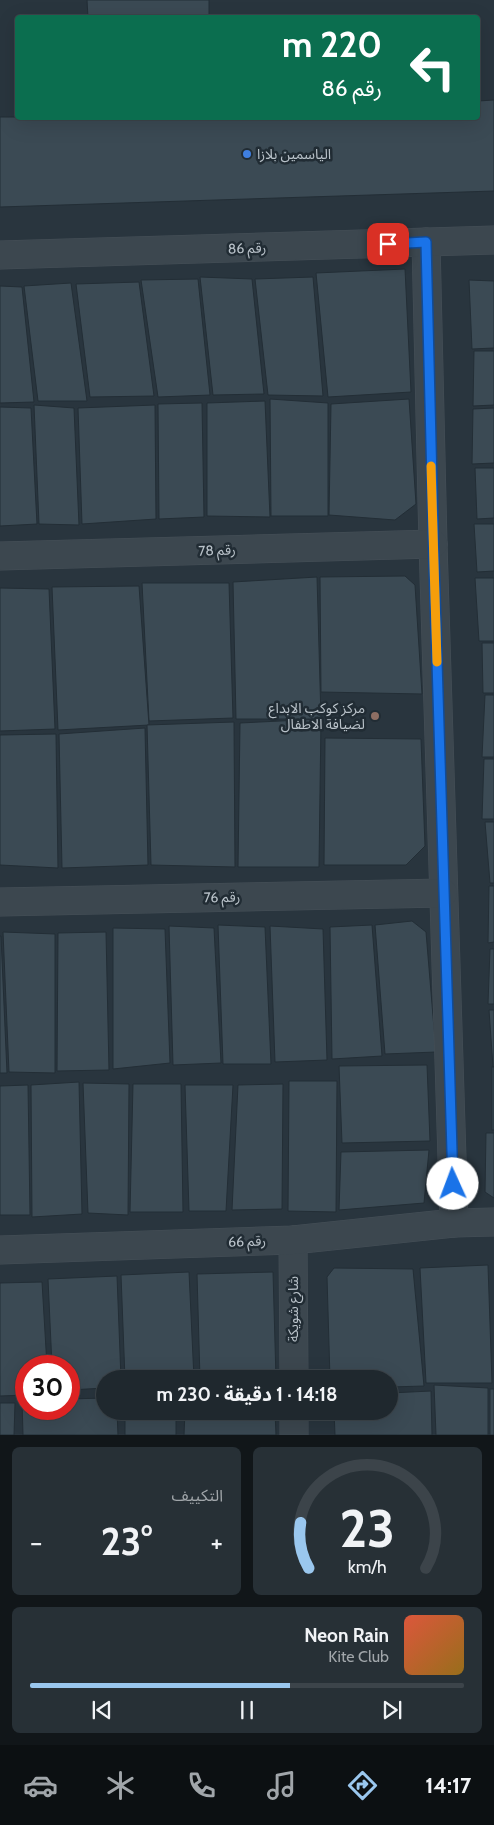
<!DOCTYPE html>
<html lang="ar">
<meta charset="utf-8">
<style>
body{margin:0;font-family:Cabin,"Noto Sans Arabic",sans-serif;background:#273036;color:#f1f3f6;direction:rtl;height:100vh;display:flex;flex-direction:column;font-size:19px;white-space:nowrap}
*{box-sizing:border-box;margin:0}
p{font-size:16px;color:#a1a6aa}
.icon{flex:none;width:28px;height:28px;fill:none;stroke:currentColor;stroke-width:2;stroke-linecap:round;stroke-linejoin:round}
.map{position:relative;height:1435px;overflow:hidden;direction:ltr}
.details{display:flex;flex-direction:column;gap:12px;padding:12px;background:#111619;flex:1}
.details>*{flex:none}
.hud{position:absolute;left:15px;top:15px;width:465px;height:105px;border-radius:5px;box-shadow:0 5px 20px #0002,0 0 0 1px #3c444a;direction:rtl;background:#0b6e4f;color:#fff;overflow:hidden}
.speed{position:absolute;left:15px;top:1355px;display:flex;gap:10px;font-size:25px;font-weight:700;text-align:center}
.speed>*{display:grid;place-content:center;width:65px;height:65px;border-radius:50%;background:#1f282e;box-shadow:0 5px 20px #0002,0 0 0 1px #3c444a;line-height:1}
.speed .limit{border:8px solid #d22;background:#fff;color:#111}
.pin{position:absolute;display:grid;place-items:center;width:42px;height:42px;color:#fff;margin:-21px;border-radius:10px;box-shadow:0 2px 8px #0006}
.me{position:absolute;width:55px;margin:-28px;rotate:358deg;stroke-linejoin:round;filter:drop-shadow(0 0 4px #0008)}
.turn{display:flex;align-items:center;gap:18px;height:105px;padding:0 15px;font-size:22px}
.turn .icon{width:65px;height:65px;stroke-width:2.5}
.turn b{display:block;font-size:35px;line-height:42px}
.big{font-size:38px;font-weight:700;line-height:1.1}
.details .tile{flex:1;display:flex;flex-direction:column;justify-content:center;gap:8px;min-width:0;padding:0 18px;border-radius:8px;background:#273036}
.details .dial{align-items:center;gap:0}
.dial svg{height:130px;overflow:visible;fill:none;stroke:#3c444a;stroke-width:7;stroke-linecap:round;text-anchor:middle}
.dial text{fill:#f1f3f6;stroke:none}
.song{display:flex;align-items:center;gap:15px}
.cover{width:60px;height:60px;border-radius:8px;background:linear-gradient(135deg,hsl(10 70% 55%),hsl(40 70% 35%))}
.played{height:5px;border-radius:2px;background:linear-gradient(90deg,#9ac7ee 60%,#3c444a 60%)}
.keys{display:flex;justify-content:space-around;direction:ltr}
.heat{display:flex;justify-content:space-between;align-items:center;font-size:28px;direction:ltr}
.details .tiles{flex:1;display:grid;gap:12px;grid-template-columns:1fr 1fr}
.tile:last-child{grid-column:span 2}
.trip{position:absolute;left:96px;top:1370px;width:302px;height:50px;border-radius:25px;background:#1f282e;box-shadow:0 5px 20px #0002,0 0 0 1px #3c444a;font-weight:700;line-height:50px;text-align:center;direction:rtl}
.menu{display:flex;height:80px;justify-content:space-around;align-items:center;background:#0c1012;color:#a1a6aa}
.menu .icon{width:35px;height:35px}
.menu .current{color:#9ac7ee}
.menu b{font-size:22px;color:#f1f3f6}
.map>svg:first-child{display:block}
</style>
<div class="map">
<svg width="494" height="1435" viewBox="0 0 494 1435">
<rect width="100%" height="100%" fill="#29353e"/>
<!-- building -->
<g fill="#3b4a54" stroke="#232e36">
<path d="M87 0H209V18H88Z"/>
<path d="M494 100V191L0 207V117L478 118V101Z"/>
<path d="M405 269 411 392 328 397 316 273Z"/>
<path d="M200 277 252 279 264 394 213 395Z"/>
<path d="M313 277 323 396 268 395 255 279Z"/>
<path d="M198 279 210 395 158 397 141 280Z"/>
<path d="M469 280 494 281V348L472 349Z"/>
<path d="M139 282 154 396 90 397 76 284Z"/>
<path d="M71 283 87 401H38L24 286Z"/>
<path d="M0 286 22 287 34 402 0 403Z"/>
<path d="M474 351H494V405L473 406Z"/>
<path d="M270 399 328 403V516H271Z"/>
<path d="M409 399 416 504 395 520 329 515 331 404Z"/>
<path d="M265 401 270 517 207 516V403Z"/>
<path d="M202 403 204 517 159 519 158 404Z"/>
<path d="M34 405 74 408 79 525 39 524Z"/>
<path d="M155 405 156 519 82 524 78 408Z"/>
<path d="M0 407 31 408 37 524 0 526Z"/>
<path d="M494 408V463L472 464 473 409Z"/>
<path d="M475 468H494V518L477 519Z"/>
<path d="M474 524H494V571L477 572Z"/>
<path d="M405 576 415 585 422 694 321 692 320 577Z"/>
<path d="M317 577 321 719H236L233 582Z"/>
<path d="M475 578H494V641H479Z"/>
<path d="M142 583H229L233 718 149 721Z"/>
<path d="M139 586 149 725 58 730 52 587Z"/>
<path d="M0 588 49 589 55 729 0 731Z"/>
<path d="M482 643H494V693H483Z"/>
<path d="M485 695H494V757H482Z"/>
<path d="M321 719 319 867H238L240 723Z"/>
<path d="M234 722 235 867 151 865 147 725Z"/>
<path d="M145 728 148 865 62 868 59 734Z"/>
<path d="M56 734 58 868 0 865V735Z"/>
<path d="M325 738 421 739 425 846 406 865H324Z"/>
<path d="M484 759H494V819H482Z"/>
<path d="M485 822H494V883H490Z"/>
<path d="M489 886H494V942L488 943Z"/>
<path d="M412 921 426 932 436 1052 385 1054 375 925Z"/>
<path d="M218 925 265 927 271 1064H223Z"/>
<path d="M372 925 382 1056 332 1059 330 927Z"/>
<path d="M169 926 214 928 221 1063 173 1065Z"/>
<path d="M270 926 323 929 327 1060 275 1062Z"/>
<path d="M113 928 165 929 170 1063 113 1069Z"/>
<path d="M3 932 55 934V1073L9 1072Z"/>
<path d="M106 932 109 1070 57 1071 58 933Z"/>
<path d="M0 936H1L7 1073H0Z"/>
<path d="M490 949H494V1004H488Z"/>
<path d="M489 1010H494V1067H493Z"/>
<path d="M427 1065 430 1141 342 1143 339 1066Z"/>
<rect x="492" y="1067" width="2" height="63"/>
<path d="M289 1081H337L336 1212 288 1211Z"/>
<path d="M79 1082 82 1214 32 1217 31 1085Z"/>
<path d="M83 1083 129 1084 128 1215 88 1213Z"/>
<path d="M133 1084H181L183 1212H130Z"/>
<path d="M283 1084 282 1209 232 1210 238 1085Z"/>
<path d="M28 1085 30 1215H0V1086Z"/>
<path d="M185 1085H233L226 1211H189Z"/>
<path d="M486 1133H494V1198L485 1192Z"/>
<path d="M429 1150 424 1203 339 1210 341 1152Z"/>
<path d="M488 1265 492 1383H426L420 1268Z"/>
<path d="M334 1268 413 1269 424 1386 390 1387V1379H330L327 1277Z"/>
<path d="M189 1272 194 1379H125L121 1275Z"/>
<path d="M273 1272 276 1379H200L197 1274Z"/>
<path d="M117 1276 121 1379H105V1388L69 1390V1366H52L48 1279Z"/>
<path d="M42 1282 47 1366H26V1395L0 1396V1283Z"/>
<path d="M434 1385 488 1388V1435H436Z"/>
<rect x="490" y="1389" width="4" height="46"/>
<path d="M431 1391 432 1435H335L334 1411H390V1393Z"/>
<path d="M105 1398V1411H117L118 1435H23L22 1400H26V1409H69V1399Z"/>
<path d="M0 1403H15L14 1435H0Z"/>
<rect x="125" y="1411" width="51" height="24"/>
<path d="M185 1411H275L276 1435H184Z"/>
</g>
<g fill="none" stroke-linecap="round" stroke-linejoin="round">
<!-- minor casing -->
<g stroke="#465058" stroke-width="29">
<g id="minor">
<path d="M426 242 433 544 454 1223"/>
<path d="M0 255 494 240"/>
<path d="M0 556 433 544"/>
<path d="M0 902 443 893"/>
<path d="M293 1240 294 1379"/>
<path d="M0 1250 293 1240 454 1223 494 1222"/>
<path d="M294 1411V1435"/>
</g>
</g>
<!-- minor -->
<use href="#minor" stroke="#3c474f" stroke-width="28"/>
</g>
<g fill="none" stroke-linecap="round" stroke-linejoin="round">
<!-- route casing -->
<g stroke="#114b97" stroke-width="12">
<path id="route" d="M388 244 426 242 434 563 453 1184"/>
</g>
<!-- route -->
<use href="#route" stroke="#1a73e8" stroke-width="9"/>
<!-- slow -->
<path stroke="#f59e0b" stroke-width="9" d="M431 466 437 662"/>
</g>
<!-- markers -->
<circle fill="#3f7fe0" stroke="#212c34" stroke-width="2" cx="247" cy="154" r="5"/>
<circle fill="#8d6e63" stroke="#212c34" stroke-width="2" cx="375" cy="716" r="5"/>
<g text-anchor="middle" stroke-width="5" stroke-linejoin="round" paint-order="stroke">
<!-- poi labels -->
<g font-size="14" fill="#b9c2c9" stroke="#212c34" text-anchor="start">
<text x="257" y="159">الياسمين بلازا</text>
<text x="365" y="713" text-anchor="end">مركز كوكب الابداع<tspan x="365" dy="16">لضيافة الاطفال</tspan></text>
</g>
<!-- street labels -->
<g font-size="14" fill="#b9c2c9" stroke="#212c34">
<text transform="translate(247 248) rotate(-2)" y="5">رقم 86</text>
<text transform="translate(217 550) rotate(-2)" y="5">رقم 78</text>
<text transform="translate(222 897) rotate(-1)" y="5">رقم 76</text>
<text transform="translate(247 1241) rotate(-2)" y="5">رقم 66</text>
<text transform="translate(293 1309) rotate(-90)" y="5">شارع شويكة</text>
</g>
</g>
</svg>
<div class="speed"><div class="limit">30</div></div>
<div class="pin" style="left:388px;top:244px;background:#d93025"><svg class="icon" aria-label="arrive" viewBox="0 0 24 24"><path d="M6 21V4h12l-3 4 3 4H6"/></svg></div>
<svg class="me" style="left:453px;top:1184px" viewBox="-20 -20 40 40"><circle r="19" fill="#fff"/><path d="M0-13L10 11 0 6-10 11z" fill="#1a73e8"/></svg>
<div class="trip">14:18 · 1 دقيقة · 230 m</div>
<div class="hud">
<div class="turn"><svg class="icon" aria-label="left" viewBox="0 0 24 24"><path d="M17 20v-9H6M10 6l-5 5 5 5"/></svg><div><b>220 m</b>رقم 86</div></div>
</div>
</div>
<section class="details">
<div class="tiles">
<div class="tile dial"><svg viewBox="0 0 100 80">
<path d="M14 69A42 42 0 1 1 86 69"/>
<path d="M14 69A42 42 0 0 1 9 41" stroke="#9ac7ee"/>
<text x="50" y="56" font-size="32" font-weight="700">23</text>
<text x="50" y="72" font-size="11">km/h</text>
</svg></div>
<div class="tile"><p>التكييف</p>
<div class="heat"><a>−</a><b class="big">23°</b><a>+</a></div>
</div>
<div class="tile">
<div class="song"><i class="cover"></i><div><b>Neon Rain</b><p>Kite Club</p></div></div>
<div class="played"></div>
<div class="keys"><svg class="icon" aria-label="previous" viewBox="0 0 24 24"><path d="M18 5L8 12l10 7zM5 5v14"/></svg><svg class="icon" aria-label="pause" viewBox="0 0 24 24"><path d="M8 5v14M16 5v14"/></svg><svg class="icon" aria-label="next" viewBox="0 0 24 24"><path d="M6 5l10 7-10 7zM19 5v14"/></svg></div>
</div>
</div>
</section>
<nav class="menu">
<b>14:17</b>
<svg class="icon current" aria-label="directions" viewBox="0 0 24 24"><path d="M12 3l9 9-9 9-9-9zM9 14v-3h6M13 9l2 2-2 2"/></svg>
<svg class="icon" aria-label="music" viewBox="0 0 24 24"><path d="M9 18V5l10-2v13"/><circle cx="6" cy="18" r="3"/><circle cx="16" cy="16" r="3"/></svg>
<svg class="icon" aria-label="phone" viewBox="0 0 24 24"><path d="M5 4h4l2 5-3 2q2 4 5 5l2-3 5 2v4C11 20 4 13 5 4z"/></svg>
<svg class="icon" aria-label="climate" viewBox="0 0 24 24"><path d="M12 3v18M4 7l16 10M4 17L20 7"/></svg>
<svg class="icon" aria-label="car" viewBox="0 0 24 24"><path d="M5 17H2v-5l4-1 3-4h7l3 4 3 1v5h-3M9 17h6M6 11h13"/><circle cx="7" cy="17" r="2"/><circle cx="17" cy="17" r="2"/></svg>
</nav>
